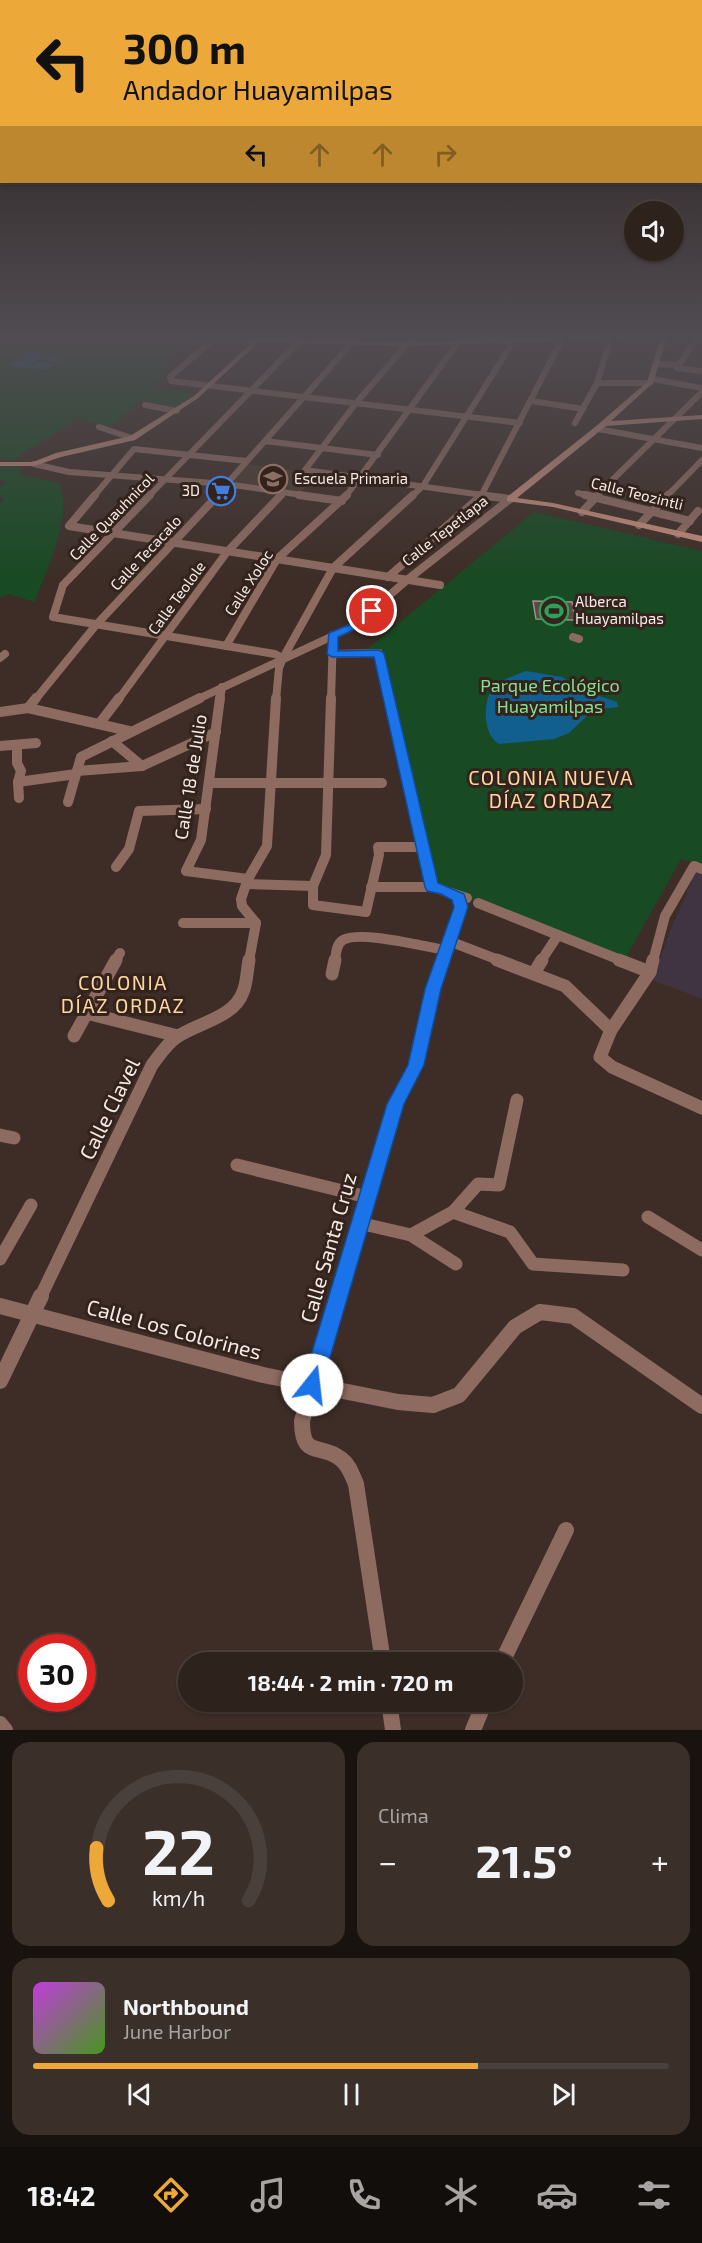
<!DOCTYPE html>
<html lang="es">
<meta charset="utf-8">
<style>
body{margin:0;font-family:"Exo 2",sans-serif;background:#3a2f29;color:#f1f3f6;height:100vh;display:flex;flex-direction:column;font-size:22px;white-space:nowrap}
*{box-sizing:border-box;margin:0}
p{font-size:20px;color:#a7a4a3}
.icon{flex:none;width:33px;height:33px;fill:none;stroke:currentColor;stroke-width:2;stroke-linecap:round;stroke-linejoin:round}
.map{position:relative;height:1730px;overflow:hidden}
.side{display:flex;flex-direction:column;gap:12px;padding:12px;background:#19130f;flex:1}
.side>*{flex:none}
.hud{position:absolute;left:0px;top:0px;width:702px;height:183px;box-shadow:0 2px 4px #0004,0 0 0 2px #493f3b;background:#eca93a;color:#111;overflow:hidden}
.controls{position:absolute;left:624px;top:201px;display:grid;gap:12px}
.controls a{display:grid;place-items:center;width:60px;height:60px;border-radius:50%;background:#2e221c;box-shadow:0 2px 4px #0004,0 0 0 2px #493f3b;font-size:30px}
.speed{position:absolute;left:18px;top:1634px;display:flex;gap:12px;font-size:30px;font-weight:700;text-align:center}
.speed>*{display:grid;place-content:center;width:78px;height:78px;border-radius:50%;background:#2e221c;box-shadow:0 2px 4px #0004,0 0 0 2px #493f3b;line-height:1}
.speed .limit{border:9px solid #d22;background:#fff;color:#111}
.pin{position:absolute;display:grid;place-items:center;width:51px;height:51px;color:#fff;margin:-26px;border:3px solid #fff;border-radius:50%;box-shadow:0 2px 6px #0007}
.me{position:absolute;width:66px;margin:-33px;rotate:16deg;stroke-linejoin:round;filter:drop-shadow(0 0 4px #0008)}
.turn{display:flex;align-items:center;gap:21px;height:126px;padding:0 24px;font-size:27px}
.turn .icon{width:78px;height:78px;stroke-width:2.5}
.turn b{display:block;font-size:42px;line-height:51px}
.lanes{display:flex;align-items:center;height:57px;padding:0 24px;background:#0003;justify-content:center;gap:30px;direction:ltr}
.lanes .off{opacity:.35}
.big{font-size:45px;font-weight:700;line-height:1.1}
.side .card{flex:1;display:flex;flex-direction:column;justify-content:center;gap:9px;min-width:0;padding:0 21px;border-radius:18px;background:#3a2f29}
.side .dial{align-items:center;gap:0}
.dial svg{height:156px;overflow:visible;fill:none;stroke:#493f3b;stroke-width:7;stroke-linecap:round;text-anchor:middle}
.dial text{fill:#f1f3f6;stroke:none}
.song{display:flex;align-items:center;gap:18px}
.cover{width:72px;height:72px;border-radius:9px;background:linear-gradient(135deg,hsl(290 70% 55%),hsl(100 70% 35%))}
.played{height:6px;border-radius:3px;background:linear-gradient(90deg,#eca93a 70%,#493f3b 70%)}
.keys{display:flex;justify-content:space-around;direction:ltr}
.heat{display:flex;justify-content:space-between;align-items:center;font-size:33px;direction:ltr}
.side .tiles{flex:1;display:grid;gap:12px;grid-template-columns:1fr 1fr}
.card:last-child{grid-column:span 2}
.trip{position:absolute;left:178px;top:1652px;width:345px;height:60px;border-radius:30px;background:#2e221c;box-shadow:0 2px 4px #0004,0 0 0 2px #493f3b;font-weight:700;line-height:60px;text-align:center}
.menu{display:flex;height:96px;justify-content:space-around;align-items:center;background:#120e0b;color:#a7a4a3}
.menu .icon{width:42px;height:42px}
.menu .active{color:#eca93a}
.menu b{font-size:27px;color:#f1f3f6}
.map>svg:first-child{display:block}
</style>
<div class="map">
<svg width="702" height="1730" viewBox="0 0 702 1730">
<rect width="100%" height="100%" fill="#3d2d26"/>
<!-- education -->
<path fill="#49392e" d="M247 464 317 474 299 494 229 484Z"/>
<!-- medical -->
<path fill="#403443" d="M696 871 702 873V999L653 980 670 931Z"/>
<!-- green -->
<g fill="#184a23">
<path d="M0 337H186L155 388 194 393 176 410 141 400 111 427 78 419 13 460 0 458Z"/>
<path d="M0 467H23L17 474 59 483C74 516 46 569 35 602L8 594 0 598V503L4 500 0 495V487L6 482 0 480Z"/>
<path d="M534 512 702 551V865L681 859 625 959 436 886 385 653 365 651Z"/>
</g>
<!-- water -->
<g fill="#105f8e">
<path d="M31 352 63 357 57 362 43 360 50 356H43L28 367 44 362 52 365 46 370 10 366Z"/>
<path d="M526 671 562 677 585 691 617 702 618 707 593 710 569 733 554 739 499 744C483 736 482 702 493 688 498 681 518 674 526 671Z"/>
</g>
<!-- building -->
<path fill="#5a4841" stroke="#a38f87" stroke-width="1.5" d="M533 601 572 602 575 620 536 619Z"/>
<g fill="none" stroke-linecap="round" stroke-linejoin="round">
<!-- street-far4 -->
<g stroke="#8e6b61" stroke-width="6">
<path d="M413 337 356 403 305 470 490 496"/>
<path d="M479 337 512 342"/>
<path d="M697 337 677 368 702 371"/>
<path d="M187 339 257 340"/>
<path d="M214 339 170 377 171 381 520 423"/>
<path d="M655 364 679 365"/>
<path d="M653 379 702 388"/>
<path d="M597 383H650"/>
<path d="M532 401 583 409"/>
<path d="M145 405 177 411"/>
<path d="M575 423 597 383 610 340"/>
<path d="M99 427 132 438"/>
<path d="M598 429 702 448"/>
<path d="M265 441 378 455"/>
<path d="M34 464 69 472 226 484 309 496"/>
<path d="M578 493 591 496"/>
<path d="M94 496 134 449 246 461"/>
<path d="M149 496 303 337"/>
<path d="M216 496 357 337"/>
<path d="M280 496 283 493"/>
<path d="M346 496 457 344"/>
<path d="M412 496 423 486 516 337"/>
<path d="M481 496 561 341"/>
<path d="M596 496 702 392"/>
<path d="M667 496 702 460"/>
</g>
<!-- street-far3 -->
<g stroke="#8e6b61" stroke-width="8">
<path d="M95 495 69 526 440 585"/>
<path d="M150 495 63 585 53 617 275 654 283 658"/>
<path d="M299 495 342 501"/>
<path d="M480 495 510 499"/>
<path d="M585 495 690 521"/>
<path d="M582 512 598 495"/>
<path d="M639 525 668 495"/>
<path d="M678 534 698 511"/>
<path d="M388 577 482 495"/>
<path d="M573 637 579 639"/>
<path d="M226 646 277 559 347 495"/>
<path d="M332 654 379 653 390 700"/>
<path d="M0 658 5 654"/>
<path d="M35 700 96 625 218 495"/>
<path d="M118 700 227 552 281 495"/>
<path d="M196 700 354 626 407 580 510 499"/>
<path d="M220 700 222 687"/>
<path d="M276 700 279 668 283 658 333 568 413 495"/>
<path d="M331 700 333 635"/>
</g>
<!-- street-far2 -->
<g stroke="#8e6b61" stroke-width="10">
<path d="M220 698 201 840 186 871 248 879"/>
<path d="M331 698 326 855 313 886V905L366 912 379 855 378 847H423"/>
<path d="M389 698 432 887"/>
<path d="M28 708 36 698"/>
<path d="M0 712 28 708 129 731"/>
<path d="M99 724 119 698"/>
<path d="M112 741 142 766"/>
<path d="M0 746 36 743"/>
<path d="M17 746V763L21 771 18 782 19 798"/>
<path d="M77 771 142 766 216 732"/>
<path d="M18 782 76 774"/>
<path d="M210 783H382"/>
<path d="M68 802 81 757 200 698"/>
<path d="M116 867 129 849 139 811 206 809"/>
<path d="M246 884 313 886"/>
<path d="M371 887H432L467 898"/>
<path d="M478 903 623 961"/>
<path d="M183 923H256"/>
<path d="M449 941 501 961"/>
<path d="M115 961 120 953"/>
<path d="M249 961 256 923 242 906 241 899 248 879 267 846 276 698"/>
<path d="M335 961C336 954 336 944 343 940 361 930 424 947 446 950"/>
<path d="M442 961 461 907 459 898"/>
<path d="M541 961 558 935"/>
<path d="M653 961 665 916 694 866 702 869"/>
</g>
<!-- street-far1 -->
<g stroke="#8e6b61" stroke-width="13">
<path d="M497 960 565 986 611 1030"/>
<path d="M619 960 650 972"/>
<path d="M653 960 650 972 611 1030 600 1057 612 1067 702 1108"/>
<path d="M534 973 542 960"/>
<path d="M332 974 335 960"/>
<path d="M86 1013 178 1036"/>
<path d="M74 1036 116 960"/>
<path d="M0 1135 14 1138"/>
<path d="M237 1165 367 1197"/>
<path d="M453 1212 510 1232 533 1264 623 1270"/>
<path d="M648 1217 702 1250"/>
<path d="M359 1223 411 1235 453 1212 478 1184 499 1185 517 1100"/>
<path d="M411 1235 456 1264"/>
<path d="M0 1259 31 1205"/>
<path d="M40 1298 152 1065C160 1055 166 1044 177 1037 197 1023 234 1018 243 992 247 983 247 970 249 960"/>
<path d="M339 1298 396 1104 416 1065 433 989 443 960"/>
</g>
<!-- street -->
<g stroke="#8e6b61" stroke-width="16">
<path d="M339 1296 302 1421C302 1460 320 1442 341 1459 349 1465 352 1475 356 1484L383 1662"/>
<path d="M0 1306 263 1375 398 1402 433 1405 459 1395 515 1327 540 1312 573 1316 702 1406"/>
<path d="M0 1381 41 1296"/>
<path d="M502 1662 566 1530"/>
<path d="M389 1701 393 1730"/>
<path d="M0 1724 5 1730"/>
<path d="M473 1730 485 1701"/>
</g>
<!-- secondary -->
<g fill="#c28b7b" fill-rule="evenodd">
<path d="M578 337H660L405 346 259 342 198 398 135 440 61 457 34 466H0V462H33L56 453 130 436 194 396 257 338 405 342Z"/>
<path d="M661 337H667L653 383 611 421 702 415V419L606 426 517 498 553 503 702 536V542L553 507 507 501V497L595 427 647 382Z"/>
</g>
</g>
<!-- sky -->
<linearGradient id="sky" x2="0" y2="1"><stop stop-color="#221915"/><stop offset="0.58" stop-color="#514c52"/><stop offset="1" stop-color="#514c52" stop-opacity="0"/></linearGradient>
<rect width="702" height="580" fill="url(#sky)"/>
<!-- route -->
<path fill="#1a73e8" stroke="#114b97" stroke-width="1.5" d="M368 608 377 611 358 628 338 637V651L379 650 384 653 438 883 464 894 468 907 441 989 424 1065 404 1104 322 1385 319 1392 312 1395 305 1392 302 1385 387 1104 408 1065 425 989 454 907 452 900 441 894 427 891 425 887 374 657H332L327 654 329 633 351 624Z"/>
<!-- icons -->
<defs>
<g id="school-ring" transform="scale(1.5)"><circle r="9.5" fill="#33231c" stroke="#8d6e63" stroke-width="1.5"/><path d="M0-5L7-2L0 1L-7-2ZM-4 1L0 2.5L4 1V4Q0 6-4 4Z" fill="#8d6e63"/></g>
<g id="supermarket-ring" transform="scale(1.5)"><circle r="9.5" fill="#33231c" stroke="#3f7fe0" stroke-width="1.5"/><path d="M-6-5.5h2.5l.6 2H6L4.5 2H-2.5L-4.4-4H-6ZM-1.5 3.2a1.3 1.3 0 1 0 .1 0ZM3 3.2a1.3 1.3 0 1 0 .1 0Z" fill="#3f7fe0"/></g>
<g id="stadium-ring" transform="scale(1.5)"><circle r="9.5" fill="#33231c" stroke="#2e9e5b" stroke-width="1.5"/><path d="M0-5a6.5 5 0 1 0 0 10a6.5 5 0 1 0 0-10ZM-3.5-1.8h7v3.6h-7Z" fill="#2e9e5b"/></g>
</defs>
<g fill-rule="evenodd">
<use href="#school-ring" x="273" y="479"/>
<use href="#supermarket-ring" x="221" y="491"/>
<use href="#stadium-ring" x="554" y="611"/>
</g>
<g text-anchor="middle" stroke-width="6" stroke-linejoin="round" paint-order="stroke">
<!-- far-poi labels -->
<g font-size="15" fill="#f5eae5" stroke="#33231c" text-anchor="start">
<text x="294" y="484">Escuela Primaria</text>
<text x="200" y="496" text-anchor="end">3D</text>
<text x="575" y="607">Alberca<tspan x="575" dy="17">Huayamilpas</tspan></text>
</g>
<!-- far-street labels -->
<g font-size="15" fill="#f5eae5" stroke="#33231c">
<text transform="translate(637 494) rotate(14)" y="5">Calle Teozintli</text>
<text transform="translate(112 517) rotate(-46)" y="5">Calle Quauhnicol</text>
<text transform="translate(445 531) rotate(-38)" y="5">Calle Tepetlapa</text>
<text transform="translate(146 553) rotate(-47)" y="5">Calle Tecacalo</text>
<text transform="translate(249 583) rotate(-57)" y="5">Calle Xoloc</text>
<text transform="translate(177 598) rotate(-54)" y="5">Calle Teolole</text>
</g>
<!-- park labels -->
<g font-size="18" fill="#87df95" stroke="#33231c">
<text x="550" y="692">Parque Ecológico<tspan x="550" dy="21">Huayamilpas</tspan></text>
</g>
<!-- street labels -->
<g font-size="18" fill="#f5eae5" stroke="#33231c">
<text transform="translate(191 777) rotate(-81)" y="6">Calle 18 de Julio</text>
</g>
<!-- neighbourhood labels -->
<g font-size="20" letter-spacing="1.5" fill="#fdd7a2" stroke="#33231c">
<text x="551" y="785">COLONIA NUEVA<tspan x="551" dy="23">DÍAZ ORDAZ</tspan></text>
<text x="123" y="990">COLONIA<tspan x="123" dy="23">DÍAZ ORDAZ</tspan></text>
</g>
<!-- near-street labels -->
<g font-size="21" fill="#f5eae5" stroke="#33231c">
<text transform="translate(110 1109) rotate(-64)" y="7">Calle Clavel</text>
<text transform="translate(329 1248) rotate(-74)" y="7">Calle Santa Cruz</text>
<text transform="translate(174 1330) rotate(15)" y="7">Calle Los Colorines</text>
</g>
</g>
</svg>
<div class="controls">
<a><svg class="icon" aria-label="sound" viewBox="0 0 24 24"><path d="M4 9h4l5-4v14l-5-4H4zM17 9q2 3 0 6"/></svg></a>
</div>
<div class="speed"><div class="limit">30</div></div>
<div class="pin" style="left:372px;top:611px;background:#d93025"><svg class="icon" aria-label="arrive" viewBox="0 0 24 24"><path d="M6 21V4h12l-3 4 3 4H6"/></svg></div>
<svg class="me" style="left:312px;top:1385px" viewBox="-20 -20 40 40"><circle r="19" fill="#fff"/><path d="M0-13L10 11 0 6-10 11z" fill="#1a73e8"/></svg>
<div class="trip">18:44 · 2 min · 720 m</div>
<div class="hud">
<div class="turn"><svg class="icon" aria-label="left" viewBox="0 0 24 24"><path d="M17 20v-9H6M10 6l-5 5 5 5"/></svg><div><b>300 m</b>Andador Huayamilpas</div></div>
<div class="lanes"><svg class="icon" aria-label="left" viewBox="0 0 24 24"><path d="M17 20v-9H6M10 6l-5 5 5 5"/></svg><svg class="icon off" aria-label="ahead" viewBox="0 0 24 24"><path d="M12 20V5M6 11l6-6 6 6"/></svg><svg class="icon off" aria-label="ahead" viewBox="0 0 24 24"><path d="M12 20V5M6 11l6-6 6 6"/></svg><svg class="icon off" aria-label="right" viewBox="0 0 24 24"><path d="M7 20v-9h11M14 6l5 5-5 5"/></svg></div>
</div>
</div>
<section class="side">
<div class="tiles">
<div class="card dial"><svg viewBox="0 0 100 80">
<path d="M14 69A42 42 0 1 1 86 69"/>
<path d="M14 69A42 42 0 0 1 8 42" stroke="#eca93a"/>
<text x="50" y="56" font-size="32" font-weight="700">22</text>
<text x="50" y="72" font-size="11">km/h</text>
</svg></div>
<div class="card"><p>Clima</p>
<div class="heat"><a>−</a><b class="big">21.5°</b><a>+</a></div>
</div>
<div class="card">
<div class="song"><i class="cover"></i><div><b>Northbound</b><p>June Harbor</p></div></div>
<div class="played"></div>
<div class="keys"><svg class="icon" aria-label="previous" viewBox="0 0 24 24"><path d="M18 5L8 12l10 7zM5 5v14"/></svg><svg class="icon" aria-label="pause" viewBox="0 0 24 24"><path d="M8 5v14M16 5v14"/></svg><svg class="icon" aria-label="next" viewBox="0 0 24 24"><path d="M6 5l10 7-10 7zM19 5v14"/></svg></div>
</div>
</div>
</section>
<nav class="menu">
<b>18:42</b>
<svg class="icon active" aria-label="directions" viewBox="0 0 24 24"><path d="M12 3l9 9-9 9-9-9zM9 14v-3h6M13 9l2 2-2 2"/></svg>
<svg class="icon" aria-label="music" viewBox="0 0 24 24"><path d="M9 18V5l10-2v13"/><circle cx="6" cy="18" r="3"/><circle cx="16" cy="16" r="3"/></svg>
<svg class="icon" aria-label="phone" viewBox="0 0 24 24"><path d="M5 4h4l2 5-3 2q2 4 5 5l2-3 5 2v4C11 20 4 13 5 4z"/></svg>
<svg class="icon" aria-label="climate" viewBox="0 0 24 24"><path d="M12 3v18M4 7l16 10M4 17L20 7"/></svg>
<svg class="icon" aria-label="car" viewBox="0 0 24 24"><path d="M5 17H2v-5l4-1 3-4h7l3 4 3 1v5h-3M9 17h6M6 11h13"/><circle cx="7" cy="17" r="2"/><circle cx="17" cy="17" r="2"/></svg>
<svg class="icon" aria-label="filters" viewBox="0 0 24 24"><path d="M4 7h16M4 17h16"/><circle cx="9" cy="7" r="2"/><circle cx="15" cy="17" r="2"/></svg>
</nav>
